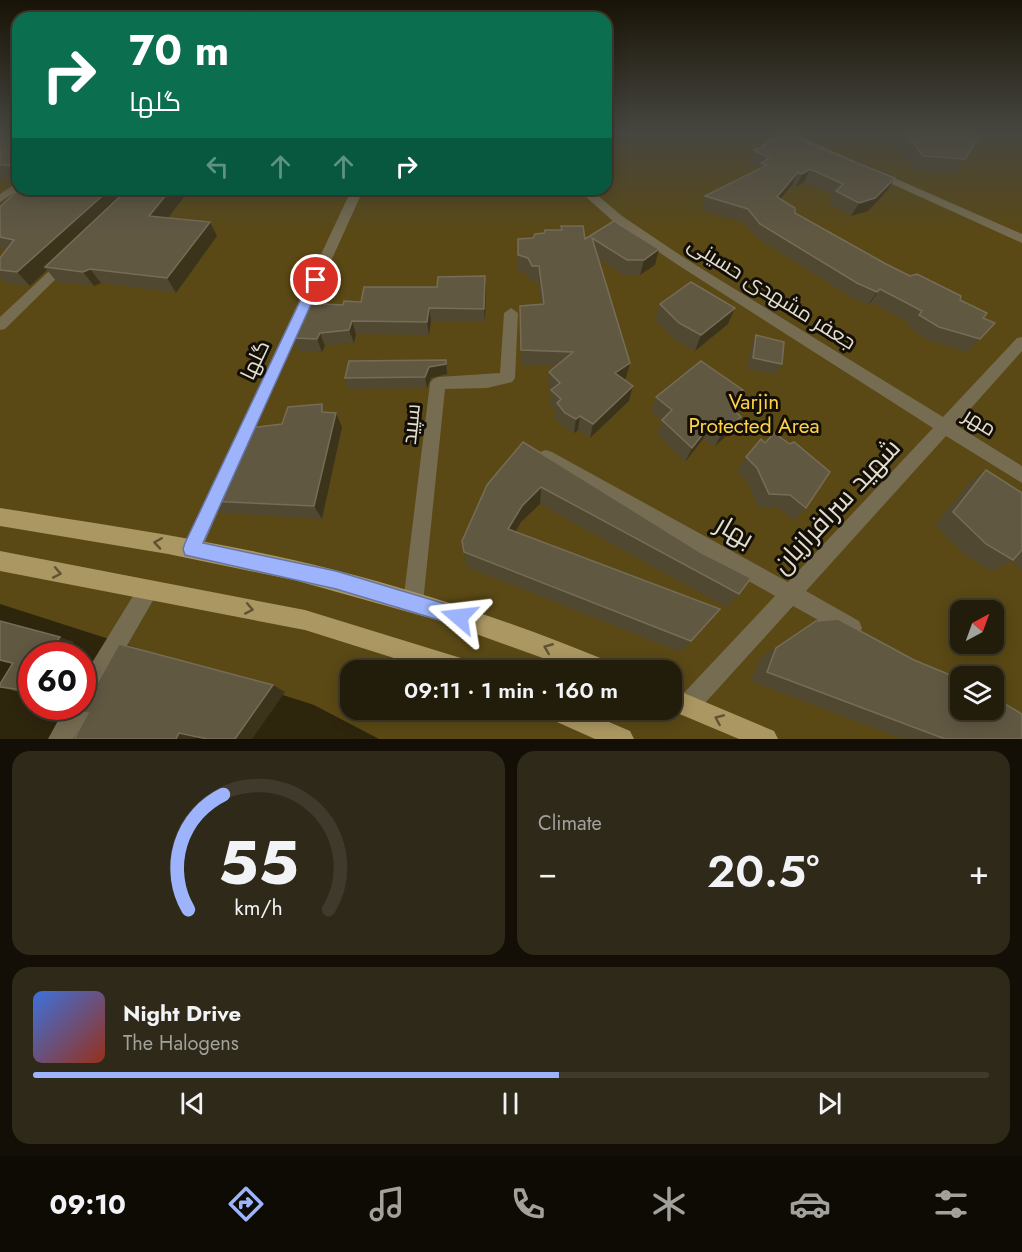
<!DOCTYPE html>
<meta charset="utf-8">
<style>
body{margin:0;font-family:Jost,Cairo,sans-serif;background:#2e2918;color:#f1f3f6;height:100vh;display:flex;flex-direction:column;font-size:22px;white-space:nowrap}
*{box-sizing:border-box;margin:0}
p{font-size:20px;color:#a2a19c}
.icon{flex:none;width:33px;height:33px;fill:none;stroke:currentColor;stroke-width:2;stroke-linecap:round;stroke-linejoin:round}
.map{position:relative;height:739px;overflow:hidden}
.panel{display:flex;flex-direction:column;gap:12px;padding:12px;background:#130f06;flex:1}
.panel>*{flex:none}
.banner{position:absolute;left:12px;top:12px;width:600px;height:183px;border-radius:18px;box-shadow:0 3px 15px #0003,0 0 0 2px #3f3a2b;background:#0b6e4f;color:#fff;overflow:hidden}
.needle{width:39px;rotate:41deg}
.tools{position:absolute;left:950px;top:600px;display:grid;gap:12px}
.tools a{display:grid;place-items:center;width:54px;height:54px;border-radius:12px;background:#221c0a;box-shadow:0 3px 15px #0003,0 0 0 2px #3f3a2b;font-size:30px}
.speed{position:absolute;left:18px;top:642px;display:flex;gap:12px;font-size:30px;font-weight:700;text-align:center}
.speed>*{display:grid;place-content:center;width:78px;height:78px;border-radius:50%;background:#221c0a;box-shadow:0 3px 15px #0003,0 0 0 2px #3f3a2b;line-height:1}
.speed .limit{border:9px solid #d22;background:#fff;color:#111}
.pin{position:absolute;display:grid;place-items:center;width:51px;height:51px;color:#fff;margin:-26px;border:3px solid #fff;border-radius:50%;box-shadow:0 2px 6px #0007}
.me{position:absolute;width:66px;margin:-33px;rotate:287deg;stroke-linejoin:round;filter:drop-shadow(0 0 4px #0008)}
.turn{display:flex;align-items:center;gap:21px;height:126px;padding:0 18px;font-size:27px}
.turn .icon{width:78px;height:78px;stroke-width:2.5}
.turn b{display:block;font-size:42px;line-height:51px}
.lanes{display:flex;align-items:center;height:57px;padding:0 18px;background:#0003;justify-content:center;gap:30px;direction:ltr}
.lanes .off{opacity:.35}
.big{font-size:45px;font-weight:600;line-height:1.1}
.panel .widget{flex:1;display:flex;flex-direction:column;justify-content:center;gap:9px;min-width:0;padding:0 21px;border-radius:18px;background:#2e2918}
.panel .dial{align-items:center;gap:0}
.dial svg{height:156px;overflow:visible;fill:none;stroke:#3f3a2b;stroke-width:7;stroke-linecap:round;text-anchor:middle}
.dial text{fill:#f1f3f6;stroke:none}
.song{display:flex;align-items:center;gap:18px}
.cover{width:72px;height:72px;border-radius:9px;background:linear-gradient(135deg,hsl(220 70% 55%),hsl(10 70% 35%))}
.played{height:6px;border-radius:3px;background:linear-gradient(90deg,#9db4fd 55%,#3f3a2b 55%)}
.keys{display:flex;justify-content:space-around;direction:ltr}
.heat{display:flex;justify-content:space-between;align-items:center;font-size:33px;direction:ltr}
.panel .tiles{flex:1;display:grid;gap:12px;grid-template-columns:1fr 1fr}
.widget:last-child{grid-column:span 2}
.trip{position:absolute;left:340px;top:660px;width:342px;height:60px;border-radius:18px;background:#221c0a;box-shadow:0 3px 15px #0003,0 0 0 2px #3f3a2b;font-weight:600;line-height:60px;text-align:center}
.tab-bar{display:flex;height:96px;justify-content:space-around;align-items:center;background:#0e0b04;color:#a2a19c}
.tab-bar .icon{width:42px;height:42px}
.tab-bar .on{color:#9db4fd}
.tab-bar b{font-size:27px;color:#f1f3f6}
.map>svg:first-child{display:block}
</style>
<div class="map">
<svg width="1022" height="739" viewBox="0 0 1022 739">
<rect width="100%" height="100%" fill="#2e250d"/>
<!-- green -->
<path fill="#5a4915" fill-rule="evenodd" d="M0 132H18V189H606V132H1022V739H379L314 705 0 604ZM960 610H993V644H960ZM351 670H672V710H351ZM960 676H993V710H960Z"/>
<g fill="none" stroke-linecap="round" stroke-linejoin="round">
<!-- minor -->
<g fill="#766c52" fill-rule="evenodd">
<path d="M778 132H790L855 161 846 163Z"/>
<path d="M874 169 1022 234V243L870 174V170Z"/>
<path d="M18 182 20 189 0 202V194Z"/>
<path d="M346 189H358L360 197 245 451 239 453 233 451 231 446 348 197Z"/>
<path d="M577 189H590L622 216 686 259 943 417 1017 338 1022 337V351L956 425 1022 466V483L946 436 806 591 859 621 862 628 859 635 852 638 845 635 793 606 696 713 688 716 680 713 677 705 680 697 775 596 540 462 538 457 540 452 546 450 552 452 788 582 933 428 678 265 614 222Z"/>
<path d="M65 259 69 260V266L5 329 0 330V317L61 260Z"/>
<path d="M511 308 518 313 515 378 512 382 487 388 445 389 423 603 420 610 413 613 406 610 403 603 430 383 433 379 438 377 500 373 504 313Z"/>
<path d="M220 478 226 480 229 486 199 556 192 558 185 556 183 549 214 480Z"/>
<path d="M148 580 155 583 158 590 155 597 73 739H48L66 706H82V679L141 583Z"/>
</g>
<!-- major -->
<g fill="#ab9761" fill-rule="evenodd">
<path d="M0 508C112 526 225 542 335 570 428 594 521 625 610 662L613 670H576L437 620 294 580 168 554 0 526Z"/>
<path d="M0 551 305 610 464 659 472 662 475 670H432L305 630 0 571Z"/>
<path d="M672 688 774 731 778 739H739L670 710Z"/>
<path d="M545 710H581L630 731 634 739H595L548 718Z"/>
</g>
</g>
<!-- wall -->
<g fill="#514831">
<path d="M0 132H18V180L0 179Z"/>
<path d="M852 132H916V133L965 159 955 174 914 170 899 149V147L861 136Z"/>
<path d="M763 145 895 178 887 191 868 211 851 216 829 204 833 195 804 182 796 187 792 185 780 199 795 213 886 264 960 300 983 318 995 323 967 352 928 340 908 328 911 324 871 302 868 305 849 296 755 237 743 222 701 210 705 196 759 169V168L750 163 754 150 762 147Z"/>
<path d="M190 189 167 218 210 222 217 236 176 293 101 283 94 286 57 282 47 270 30 286 5 283 0 277V258L6 250 0 249V207Z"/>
<path d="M614 221 655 265 640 275 624 276 599 259 630 363 626 378 624 380 633 386 629 401 590 438 578 430 574 433 563 427 555 418 556 410 550 405 551 390 548 386 549 372 555 366 521 365 520 306 541 304 539 282H531L527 274 517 271 518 255 533 238 561 230V226L585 239Z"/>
<path d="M486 289 485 322 431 321 429 335 356 334 354 343 325 346 322 352 299 351 290 332 343 305 361 302Z"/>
<path d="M660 304 728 324 695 351 674 339 655 320Z"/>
<path d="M756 335 782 364 776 374 747 369 751 346Z"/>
<path d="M446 360 447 374 431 378 427 388 349 389 345 378Z"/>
<path d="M743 390 740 394 738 412 737 413 732 431 715 446 703 439 685 462 657 434 662 421 651 412 656 397Z"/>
<path d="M322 404 326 413H336L342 427 322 519 221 513 208 501Z"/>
<path d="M523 442 739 594 726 607 540 504 521 522 515 532 691 641 680 652 467 567 462 541Z"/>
<path d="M746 457 806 508 794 521 779 508 758 507 748 482 737 471Z"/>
<path d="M986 470 1022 493V570L1012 561 992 571 966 556 935 525 968 484Z"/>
<path d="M0 621 74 642 32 656V693L15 691 0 687 12 664 0 661Z"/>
<path d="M816 621 1022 739H903L751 681 760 658Z"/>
</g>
<!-- shaded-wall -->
<g fill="#3c331b">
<path d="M810 169 804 182 796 187 802 174Z"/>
<path d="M798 172 792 185 771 210 777 197Z"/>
<path d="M895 178 887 191 868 211 851 216 859 203Z"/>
<path d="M110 189H135L45 267 47 270 30 286 17 272Z"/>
<path d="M171 189H190L158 231 149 216Z"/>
<path d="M210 222 217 236 176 293 167 278Z"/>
<path d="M659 249 655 265 640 275 644 260Z"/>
<path d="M90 269 101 283 94 286 83 272Z"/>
<path d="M485 276 486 289 485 322 484 309Z"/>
<path d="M880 289 871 302 868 305 877 292Z"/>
<path d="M429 308 431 321 429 335 427 322Z"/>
<path d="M735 308 728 324 695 351 701 335Z"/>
<path d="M352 321 356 334 354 343 349 330Z"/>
<path d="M320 333 325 346 322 352 317 339Z"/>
<path d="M446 360 447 374 431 378 427 388 425 377 429 367Z"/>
<path d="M630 363 626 378 612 388 615 373Z"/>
<path d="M633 386 629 401 590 438 593 424Z"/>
<path d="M746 397 738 412 724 423 732 408Z"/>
<path d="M336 413 342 427 322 519 314 506Z"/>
<path d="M580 416 578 430 574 433 576 419Z"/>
<path d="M741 417 732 431 715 446 723 431Z"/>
<path d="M710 425 703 439 685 462 692 448Z"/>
<path d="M541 487 540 504 521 522 508 545V529L522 506Z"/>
<path d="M60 637 74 642 66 656H47Z"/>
<path d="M32 678V692L24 690Z"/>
<path d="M273 685 285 692 252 739H235Z"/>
<path d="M179 733 196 737 195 739H176Z"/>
</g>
<!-- building -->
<g fill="#615842" stroke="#756d58" stroke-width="1.5">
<path d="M0 132H18V166L0 165Z"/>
<path d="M902 132H916V133L932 132H958L979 137 965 159 923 156 907 134H910Z"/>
<path d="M781 133 895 178 875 198 859 203 836 191 843 184 810 169 802 174 798 172 777 197 795 208V213L886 264 910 276 917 274 961 296 960 300 987 313 983 318 995 323 980 339 939 327 919 315 922 311 880 289 877 292 857 283 760 224 748 209 705 196 767 165 761 163 769 158 754 150 765 146 763 145Z"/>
<path d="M19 189H110L17 272 0 270V258L14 240 0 237V207Z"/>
<path d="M128 189H171L149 216 210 222 167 278 90 269 83 272 45 267Z"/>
<path d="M614 221 659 249 644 260H627L592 238 630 363 615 373 633 386 593 424 580 416 576 419 565 413 557 403 561 399 551 390 560 383 549 372 573 352 521 350 520 306 544 304 539 266H532L528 258 518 255V239L533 238 535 234 544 233 545 230H562L561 226H583L585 239Z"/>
<path d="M485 276 484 309 429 308 427 322 352 321 349 330 320 333 317 339 294 338 296 333 290 332 304 303 343 305 344 301 361 302 364 287H437L438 277Z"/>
<path d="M691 282 735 308 701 335 679 323 660 304Z"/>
<path d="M756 335 784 342 782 364 753 358Z"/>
<path d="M446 360V364L429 367 425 377 345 378 349 361Z"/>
<path d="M701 361 743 390 739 393 746 397 732 408 741 417 723 431 710 425 692 448 662 420 672 410 656 397Z"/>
<path d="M322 404V412L336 413 314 506 208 501 242 429 282 424 288 407Z"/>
<path d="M774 433 790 444 794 442 830 472 806 508 790 495 769 494 757 468 746 457 761 439 765 443Z"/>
<path d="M523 442 700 552 751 578 739 594 541 487 522 506 508 529 720 609 691 641 464 552 462 541 487 485Z"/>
<path d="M986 470 1022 493V550L1013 560 986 544 953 512Z"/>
<path d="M838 619 914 660 960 679V710H993V697L1022 714V739H945L767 672 776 648 816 621Z"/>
<path d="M0 621 60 637 47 656H32V678L24 690 0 687V684L13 663 0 660Z"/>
<path d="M119 644 273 685 235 739H207L179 733 176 739H74L88 713 81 712Z"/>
</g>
<!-- one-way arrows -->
<defs><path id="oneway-chevron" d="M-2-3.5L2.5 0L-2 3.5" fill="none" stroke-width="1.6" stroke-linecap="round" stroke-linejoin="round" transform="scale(1.5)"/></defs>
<g stroke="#5f5334">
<use href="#oneway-chevron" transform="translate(158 543) rotate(-171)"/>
<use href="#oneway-chevron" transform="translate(57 573) rotate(11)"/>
<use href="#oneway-chevron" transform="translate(249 609) rotate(11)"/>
<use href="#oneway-chevron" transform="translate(548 648) rotate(-158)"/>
<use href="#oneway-chevron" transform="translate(719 719) rotate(-157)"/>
</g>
<!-- sky -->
<linearGradient id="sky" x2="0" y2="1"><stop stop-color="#191407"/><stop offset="0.56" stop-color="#464640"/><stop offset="1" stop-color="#464640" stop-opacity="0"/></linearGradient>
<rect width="1022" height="235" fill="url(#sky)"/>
<!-- route -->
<path fill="#9db4fd" stroke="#6675a4" stroke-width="1.5" d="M316 276 322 280 203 543 336 571 459 608 465 610 468 617 465 623 459 626 336 589 185 555 183 549 185 543 310 280Z"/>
<g text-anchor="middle" stroke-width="6" stroke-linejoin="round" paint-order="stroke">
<!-- street labels -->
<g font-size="21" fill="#e3ded0" stroke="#130f06">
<text transform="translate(772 293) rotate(32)" y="7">جعفر مشهدی حسینی</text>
<text transform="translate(255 360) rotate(-65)" y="7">گلها</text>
<text transform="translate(980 422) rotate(32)" y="7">مهر</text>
<text transform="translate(411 424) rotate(-84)" y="7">سپید</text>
</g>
<!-- park labels -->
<g font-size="21" fill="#fdd148" stroke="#130f06">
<text x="754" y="409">Varjin<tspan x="754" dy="24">Protected Area</tspan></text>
</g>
<!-- near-street labels -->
<g font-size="26" fill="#e3ded0" stroke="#130f06">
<text transform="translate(836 506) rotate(-47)" y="9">شهید سرافرازیان</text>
<text transform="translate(735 531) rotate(30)" y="9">بهار</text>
</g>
</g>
</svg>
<div class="tools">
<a><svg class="needle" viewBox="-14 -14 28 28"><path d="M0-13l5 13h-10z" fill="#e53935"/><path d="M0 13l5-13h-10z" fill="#a2a19c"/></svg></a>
<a><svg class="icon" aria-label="layers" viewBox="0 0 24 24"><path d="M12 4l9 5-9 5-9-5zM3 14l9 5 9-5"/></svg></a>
</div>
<div class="speed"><div class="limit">60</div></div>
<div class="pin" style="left:316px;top:280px;background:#d93025"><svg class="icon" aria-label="arrive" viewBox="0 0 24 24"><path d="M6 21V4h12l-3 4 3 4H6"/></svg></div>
<svg class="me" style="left:459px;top:617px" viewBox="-20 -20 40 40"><path d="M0-17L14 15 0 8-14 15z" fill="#9db4fd" stroke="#fff" stroke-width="4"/></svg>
<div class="trip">09:11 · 1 min · 160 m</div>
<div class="banner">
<div class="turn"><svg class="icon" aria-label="right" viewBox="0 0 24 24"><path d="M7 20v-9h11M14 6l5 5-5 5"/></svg><div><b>70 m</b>گلها</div></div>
<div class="lanes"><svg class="icon off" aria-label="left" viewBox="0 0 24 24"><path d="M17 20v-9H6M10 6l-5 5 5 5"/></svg><svg class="icon off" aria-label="ahead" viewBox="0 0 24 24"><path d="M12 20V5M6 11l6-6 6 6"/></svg><svg class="icon off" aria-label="ahead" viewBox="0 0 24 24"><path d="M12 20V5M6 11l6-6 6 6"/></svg><svg class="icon" aria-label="right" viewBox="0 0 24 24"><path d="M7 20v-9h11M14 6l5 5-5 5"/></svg></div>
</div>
</div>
<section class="panel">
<div class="tiles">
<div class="widget dial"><svg viewBox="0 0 100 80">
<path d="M14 69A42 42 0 1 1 86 69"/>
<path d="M14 69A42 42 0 0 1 32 10" stroke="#9db4fd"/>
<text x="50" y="56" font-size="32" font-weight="700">55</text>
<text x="50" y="72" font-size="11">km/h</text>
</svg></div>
<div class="widget"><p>Climate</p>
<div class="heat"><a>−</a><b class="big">20.5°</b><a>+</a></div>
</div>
<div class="widget">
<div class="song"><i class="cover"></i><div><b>Night Drive</b><p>The Halogens</p></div></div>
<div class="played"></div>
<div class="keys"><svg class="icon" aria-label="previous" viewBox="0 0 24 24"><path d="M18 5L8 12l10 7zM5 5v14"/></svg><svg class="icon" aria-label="pause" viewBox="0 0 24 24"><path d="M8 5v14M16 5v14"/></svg><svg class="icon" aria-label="next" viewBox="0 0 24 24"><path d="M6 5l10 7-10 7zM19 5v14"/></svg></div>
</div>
</div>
</section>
<nav class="tab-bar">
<b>09:10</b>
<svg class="icon on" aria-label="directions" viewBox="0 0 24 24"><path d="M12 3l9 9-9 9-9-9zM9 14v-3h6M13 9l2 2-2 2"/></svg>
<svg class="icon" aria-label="music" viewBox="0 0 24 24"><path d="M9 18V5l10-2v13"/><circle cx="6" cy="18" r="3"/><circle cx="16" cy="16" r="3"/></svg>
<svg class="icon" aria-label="phone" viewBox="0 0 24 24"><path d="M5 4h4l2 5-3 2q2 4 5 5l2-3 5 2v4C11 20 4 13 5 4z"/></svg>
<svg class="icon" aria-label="climate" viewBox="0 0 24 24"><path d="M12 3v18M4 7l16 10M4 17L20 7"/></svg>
<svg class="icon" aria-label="car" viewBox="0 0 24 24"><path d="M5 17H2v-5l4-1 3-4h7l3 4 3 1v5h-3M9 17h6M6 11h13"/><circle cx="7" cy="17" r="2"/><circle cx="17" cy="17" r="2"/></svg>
<svg class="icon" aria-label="filters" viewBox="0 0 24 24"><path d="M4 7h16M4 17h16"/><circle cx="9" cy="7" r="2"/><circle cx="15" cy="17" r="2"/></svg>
</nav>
